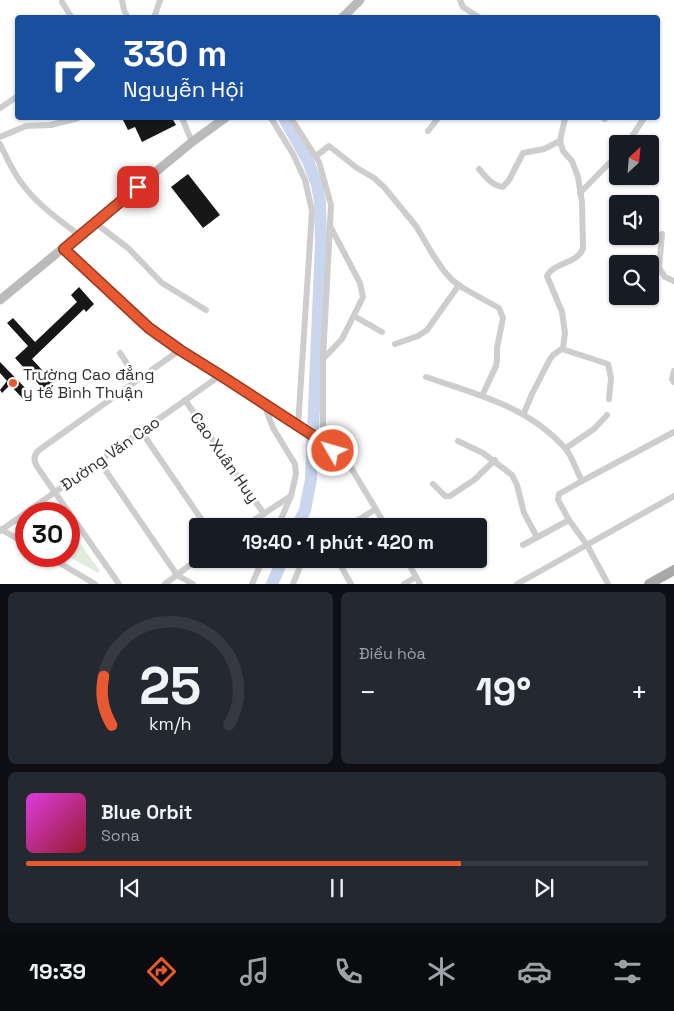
<!DOCTYPE html>
<html lang="vi">
<meta charset="utf-8">
<style>
body{margin:0;font-family:"Space Grotesk",sans-serif;background:#242831;color:#f1f3f6;height:100vh;display:flex;flex-direction:column;font-size:19px;white-space:nowrap}
*{box-sizing:border-box;margin:0}
p{font-size:16px;color:#9ea1a6}
.icon{flex:none;width:28px;height:28px;fill:none;stroke:currentColor;stroke-width:2;stroke-linecap:round;stroke-linejoin:round}
.map{position:relative;height:584px;overflow:hidden}
.details{display:flex;flex-direction:column;gap:8px;padding:8px;background:#0d0f14;flex:1}
.details>*{flex:none}
.banner{position:absolute;left:15px;top:15px;width:645px;height:105px;border-radius:5px;box-shadow:0 1px 4px #0004;background:#1a4fa0;color:#fff;overflow:hidden}
.needle{width:32px;rotate:26deg}
.buttons{position:absolute;left:609px;top:135px;display:grid;gap:10px}
.buttons a{display:grid;place-items:center;width:50px;height:50px;border-radius:5px;background:#171b24;box-shadow:0 1px 4px #0004;font-size:25px}
.speed{position:absolute;left:15px;top:502px;display:flex;gap:10px;font-size:25px;font-weight:700;text-align:center}
.speed>*{display:grid;place-content:center;width:65px;height:65px;border-radius:50%;background:#171b24;box-shadow:0 1px 4px #0004;line-height:1}
.speed .limit{border:8px solid #d22;background:#fff;color:#111}
.pin{position:absolute;display:grid;place-items:center;width:42px;height:42px;color:#fff;margin:-21px;border-radius:10px;box-shadow:0 2px 8px #0006}
.me{position:absolute;width:55px;margin:-28px;rotate:308deg;stroke-linejoin:round;filter:drop-shadow(0 0 4px #0008)}
.turn{display:flex;align-items:center;gap:18px;height:105px;padding:0 25px;font-size:22px}
.turn .icon{width:65px;height:65px;stroke-width:2.5}
.turn b{display:block;font-size:35px;line-height:42px}
.big{font-size:38px;font-weight:700;line-height:1.1}
.details .tile{flex:1;display:flex;flex-direction:column;justify-content:center;gap:8px;min-width:0;padding:0 18px;border-radius:8px;background:#242831}
.details .dial{align-items:center;gap:0}
.dial svg{height:130px;overflow:visible;fill:none;stroke:#363941;stroke-width:7;stroke-linecap:round;text-anchor:middle}
.dial text{fill:#f1f3f6;stroke:none}
.song{display:flex;align-items:center;gap:15px}
.cover{width:60px;height:60px;border-radius:8px;background:linear-gradient(135deg,hsl(300 70% 55%),hsl(350 70% 35%))}
.played{height:5px;border-radius:2px;background:linear-gradient(90deg,#e85831 70%,#363941 70%)}
.keys{display:flex;justify-content:space-around;direction:ltr}
.heat{display:flex;justify-content:space-between;align-items:center;font-size:28px;direction:ltr}
.details .tiles{flex:1;display:grid;gap:8px;grid-template-columns:1fr 1fr}
.tile:last-child{grid-column:span 2}
.trip{position:absolute;left:189px;top:518px;width:298px;height:50px;border-radius:5px;background:#171b24;box-shadow:0 1px 4px #0004;font-weight:700;line-height:50px;text-align:center}
.dock{display:flex;height:80px;justify-content:space-around;align-items:center;background:#090b0e;color:#9ea1a6}
.dock .icon{width:35px;height:35px}
.dock .current{color:#e85831}
.dock b{font-size:22px;color:#f1f3f6}
.map>svg:first-child{display:block}
</style>
<div class="map">
<svg width="674" height="584" viewBox="0 0 674 584">
<rect width="100%" height="100%" fill="#fff"/>
<!-- green -->
<path fill="#e2edde" d="M69 528 100 571 98 573 68 556Z"/>
<g fill="none" stroke-linecap="round" stroke-linejoin="round">
<!-- river -->
<g stroke="#cad6ed" stroke-width="12">
<path d="M284 118 308 161 317 185 320 202 321 242 311 479 305 510 297 526"/>
<path d="M272 584 283 559"/>
</g>
</g>
<!-- building -->
<g fill="#171717">
<path d="M122 118H172L176 125 142 142 135 127 128 130Z"/>
<path d="M188 174 220 215 203 228 171 187Z"/>
<path d="M79 287 94 304 86 312 84 309 32 359 54 383 45 391 15 358 28 346 7 323 13 318 35 342 77 302 71 295Z"/>
<path d="M0 362 33 396 27 403 10 385 2 393 0 390 7 381 0 373Z"/>
</g>
<g fill="none" stroke-linecap="round" stroke-linejoin="round">
<!-- street -->
<g stroke="#cdcdcd" stroke-width="6">
<path d="M122 0 124 10 128 18"/>
<path d="M460 0 463 7 480 18"/>
<path d="M62 2 72 18"/>
<path d="M154 18 160 0"/>
<path d="M0 108 18 96"/>
<path d="M182 118 192 142"/>
<path d="M271 118 293 154 305 180 312 211 298 426"/>
<path d="M291 118 319 162 331 205 323 359V442"/>
<path d="M603 118 605 119"/>
<path d="M428 131 438 118"/>
<path d="M0 137 26 126 51 125 78 118"/>
<path d="M0 144C7 158 13 173 23 185 38 205 59 220 79 235"/>
<path d="M627 144 644 118"/>
<path d="M316 156 329 146 357 168 374 178 384 187 416 226 433 255 444 271 452 280 463 288 499 308 503 318 497 348V359L496 366 482 396"/>
<path d="M479 169C485 176 492 186 503 187L509 180 523 153 544 149 560 141"/>
<path d="M580 193 618 154"/>
<path d="M94 222 128 248 162 283 206 310"/>
<path d="M662 234 659 268 665 277 674 281"/>
<path d="M64 249 149 328 180 350 221 375 323 442 350 466 386 526"/>
<path d="M354 316 382 332"/>
<path d="M395 344 418 336 427 330 459 285"/>
<path d="M562 349 608 364 611 378 609 399"/>
<path d="M120 353 138 380"/>
<path d="M323 359 342 339 363 297 360 283 330 226"/>
<path d="M674 371 672 379 674 382"/>
<path d="M426 377C476 394 527 406 564 447 572 455 576 470 582 481"/>
<path d="M185 400 264 514"/>
<path d="M264 404 273 428 295 464 296 474 291 496 278 526"/>
<path d="M524 413 532 394 550 359 553 355 563 348 565 333 562 312 547 276C554 262 578 264 583 248L582 202 578 177 572 161 563 151 560 141 565 118"/>
<path d="M141 431 206 526"/>
<path d="M458 441 483 453 512 475 517 485 524 513 537 537"/>
<path d="M566 448 594 429 607 415"/>
<path d="M99 461 177 575 193 584"/>
<path d="M433 484 445 496H450L474 480 495 460"/>
<path d="M245 526 291 496"/>
<path d="M348 526 376 509"/>
<path d="M1 529 26 544"/>
<path d="M0 531 221 375"/>
<path d="M523 545 569 520"/>
<path d="M48 556 95 584"/>
<path d="M245 559 259 567"/>
<path d="M337 559 351 584"/>
<path d="M406 559 420 584"/>
<path d="M119 584 40 471C35 464 31 457 39 450L180 350"/>
<path d="M165 584 198 559"/>
<path d="M252 584 263 559"/>
<path d="M293 584 303 559"/>
<path d="M404 584 416 577"/>
<path d="M517 584 674 496"/>
<path d="M608 584 587 545 569 520 558 500 559 494 582 481 674 432"/>
</g>
<!-- secondary -->
<g stroke="#bababa" stroke-width="9">
<path d="M342 18 360 0"/>
<path d="M0 300 192 142 225 118"/>
</g>
<!-- primary -->
<path stroke="#a8a8a8" stroke-width="10" d="M649 584 674 570"/>
</g>
<g fill="none" stroke-linecap="round" stroke-linejoin="round">
<!-- route casing -->
<g stroke="#973920" stroke-width="12">
<path id="route" d="M138 187 64 249 149 328 180 350 220 375 323 442 333 451"/>
</g>
<!-- route -->
<use href="#route" stroke="#e85831" stroke-width="9"/>
</g>
<!-- markers -->
<circle fill="#e85831" stroke="#fff" stroke-width="2" cx="13" cy="383" r="5"/>
<g text-anchor="middle" stroke-width="5" stroke-linejoin="round" paint-order="stroke">
<!-- poi labels -->
<g font-size="16" fill="#303030" stroke="#fff" text-anchor="start">
<text x="23" y="380">Trường Cao đẳng<tspan x="23" dy="18">y tế Bình Thuận</tspan></text>
</g>
<!-- street labels -->
<g font-size="16" fill="#303030" stroke="#fff">
<text transform="translate(110 453) rotate(-35)" y="6">Đường Văn Cao</text>
<text transform="translate(225 457) rotate(55)" y="6">Cao Xuân Huy</text>
</g>
</g>
</svg>
<div class="buttons">
<a><svg class="needle" viewBox="-14 -14 28 28"><path d="M0-13l5 13h-10z" fill="#e53935"/><path d="M0 13l5-13h-10z" fill="#9ea1a6"/></svg></a>
<a><svg class="icon" aria-label="sound" viewBox="0 0 24 24"><path d="M4 9h4l5-4v14l-5-4H4zM17 9q2 3 0 6"/></svg></a>
<a><svg class="icon" aria-label="search" viewBox="0 0 24 24"><circle cx="10" cy="10" r="6"/><path d="M15 15l6 6"/></svg></a>
</div>
<div class="speed"><div class="limit">30</div></div>
<div class="pin" style="left:138px;top:187px;background:#d93025"><svg class="icon" aria-label="arrive" viewBox="0 0 24 24"><path d="M6 21V4h12l-3 4 3 4H6"/></svg></div>
<svg class="me" style="left:333px;top:451px" viewBox="-20 -20 40 40"><circle r="17" fill="#e85831" stroke="#fff" stroke-width="3"/><path d="M0-11L8 9 0 5-8 9z" fill="#fff"/></svg>
<div class="trip">19:40 · 1 phút · 420 m</div>
<div class="banner">
<div class="turn"><svg class="icon" aria-label="right" viewBox="0 0 24 24"><path d="M7 20v-9h11M14 6l5 5-5 5"/></svg><div><b>330 m</b>Nguyễn Hội</div></div>
</div>
</div>
<section class="details">
<div class="tiles">
<div class="tile dial"><svg viewBox="0 0 100 80">
<path d="M14 69A42 42 0 1 1 86 69"/>
<path d="M14 69A42 42 0 0 1 9 39" stroke="#e85831"/>
<text x="50" y="56" font-size="32" font-weight="700">25</text>
<text x="50" y="72" font-size="11">km/h</text>
</svg></div>
<div class="tile"><p>Điều hòa</p>
<div class="heat"><a>−</a><b class="big">19°</b><a>+</a></div>
</div>
<div class="tile">
<div class="song"><i class="cover"></i><div><b>Blue Orbit</b><p>Sona</p></div></div>
<div class="played"></div>
<div class="keys"><svg class="icon" aria-label="previous" viewBox="0 0 24 24"><path d="M18 5L8 12l10 7zM5 5v14"/></svg><svg class="icon" aria-label="pause" viewBox="0 0 24 24"><path d="M8 5v14M16 5v14"/></svg><svg class="icon" aria-label="next" viewBox="0 0 24 24"><path d="M6 5l10 7-10 7zM19 5v14"/></svg></div>
</div>
</div>
</section>
<nav class="dock">
<b>19:39</b>
<svg class="icon current" aria-label="directions" viewBox="0 0 24 24"><path d="M12 3l9 9-9 9-9-9zM9 14v-3h6M13 9l2 2-2 2"/></svg>
<svg class="icon" aria-label="music" viewBox="0 0 24 24"><path d="M9 18V5l10-2v13"/><circle cx="6" cy="18" r="3"/><circle cx="16" cy="16" r="3"/></svg>
<svg class="icon" aria-label="phone" viewBox="0 0 24 24"><path d="M5 4h4l2 5-3 2q2 4 5 5l2-3 5 2v4C11 20 4 13 5 4z"/></svg>
<svg class="icon" aria-label="climate" viewBox="0 0 24 24"><path d="M12 3v18M4 7l16 10M4 17L20 7"/></svg>
<svg class="icon" aria-label="car" viewBox="0 0 24 24"><path d="M5 17H2v-5l4-1 3-4h7l3 4 3 1v5h-3M9 17h6M6 11h13"/><circle cx="7" cy="17" r="2"/><circle cx="17" cy="17" r="2"/></svg>
<svg class="icon" aria-label="filters" viewBox="0 0 24 24"><path d="M4 7h16M4 17h16"/><circle cx="9" cy="7" r="2"/><circle cx="15" cy="17" r="2"/></svg>
</nav>
